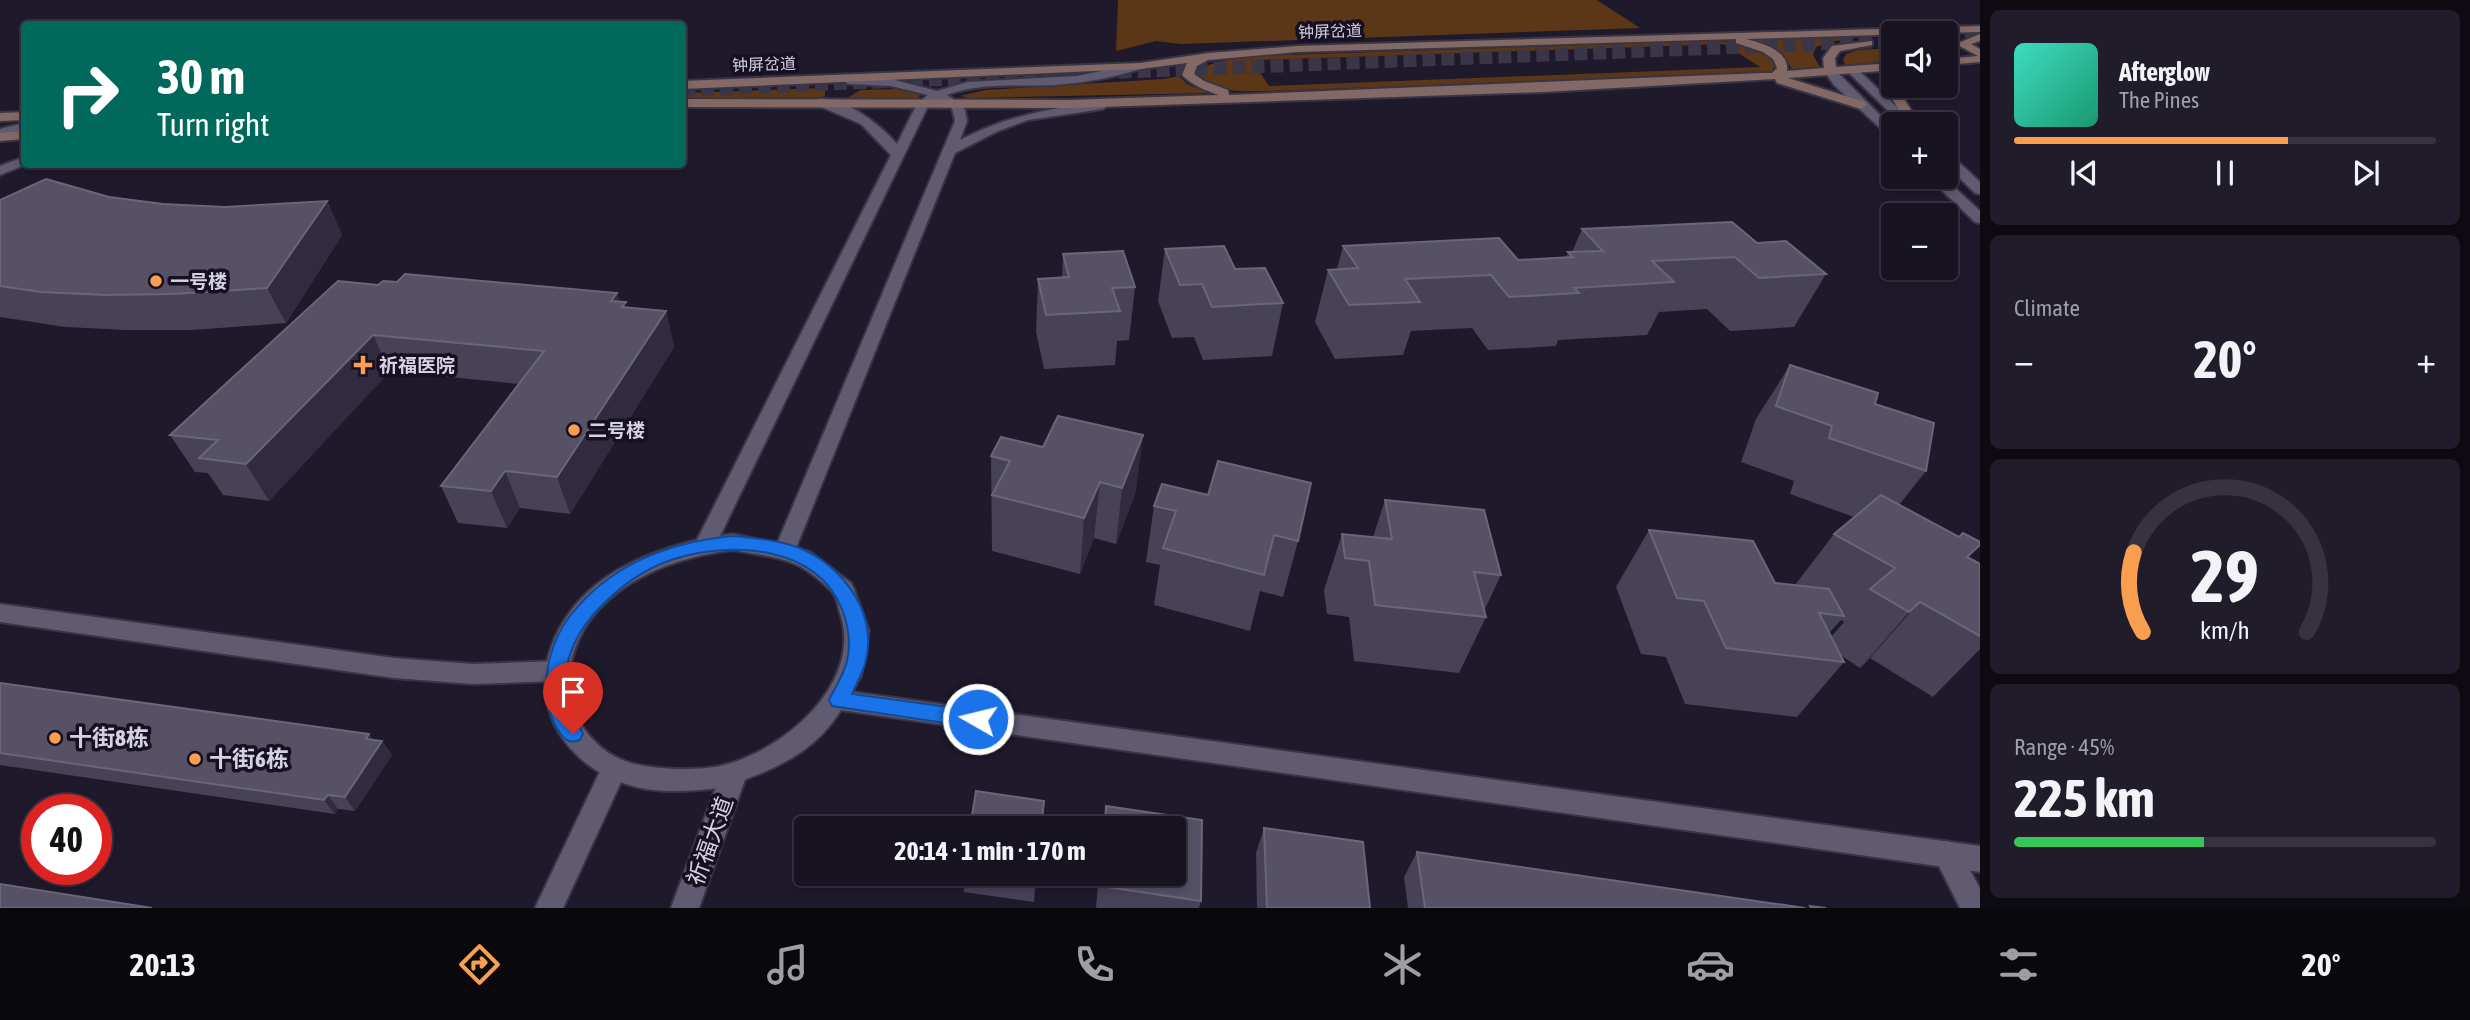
<!DOCTYPE html>
<meta charset="utf-8">
<style>
body{margin:0;font-family:"Asap Condensed","Noto Sans SC",sans-serif;background:#201c2a;color:#f1f3f6;height:100vh;display:flex;flex-direction:column;font-size:26px;white-space:nowrap}
*{box-sizing:border-box;margin:0}
p{font-size:23px;color:#9e9ea5}
.icon{flex:none;width:38px;height:38px;fill:none;stroke:currentColor;stroke-width:2;stroke-linecap:round;stroke-linejoin:round}
.map{position:relative;flex:1;overflow:hidden}
.side{display:flex;flex-direction:column;gap:10px;padding:10px;background:#0d0a12;width:490px}
.side>*{flex:none}
.guide{position:absolute;left:21px;top:21px;width:665px;height:147px;border-radius:7px;box-shadow:0 4px 10px #0003,0 0 0 2px #36323f;background:#00695c;color:#fff;overflow:hidden}
.tools{position:absolute;left:1881px;top:21px;display:grid;gap:14px}
.tools a{display:grid;place-items:center;width:77px;height:77px;border-radius:7px;background:#171321;box-shadow:0 4px 10px #0003,0 0 0 2px #36323f;font-size:35px}
.speed{position:absolute;left:21px;top:794px;display:flex;gap:14px;font-size:35px;font-weight:700;text-align:center}
.speed>*{display:grid;place-content:center;width:91px;height:91px;border-radius:50%;background:#171321;box-shadow:0 4px 10px #0003,0 0 0 2px #36323f;line-height:1}
.speed .limit{border:10px solid #d22;background:#fff;color:#111}
.pin{position:absolute;display:grid;place-items:center;width:60px;height:60px;color:#fff;margin:-72px -30px;border-radius:50% 50% 50% 0;rotate:-45deg;box-shadow:0 0 7px #0007}
.pin .icon{rotate:45deg}
.me{position:absolute;width:77px;margin:-38px;rotate:278deg;stroke-linejoin:round;filter:drop-shadow(0 0 5px #0008)}
.turn{display:flex;align-items:center;gap:24px;height:147px;padding:0 21px;font-size:32px}
.turn .icon{width:91px;height:91px;stroke-width:2.5}
.turn b{display:block;font-size:49px;line-height:60px}
.big{font-size:52px;font-weight:700;line-height:1.1}
.side .tile{flex:1;display:flex;flex-direction:column;justify-content:center;gap:10px;min-width:0;padding:0 24px;border-radius:10px;background:#201c2a}
.side .dial{align-items:center;gap:0}
.dial svg{height:182px;overflow:visible;fill:none;stroke:#36323f;stroke-width:7;stroke-linecap:round;text-anchor:middle}
.dial text{fill:#f1f3f6;stroke:none}
.song{display:flex;align-items:center;gap:21px}
.cover{width:84px;height:84px;border-radius:10px;background:linear-gradient(135deg,hsl(170 70% 55%),hsl(160 70% 35%))}
.played{height:7px;border-radius:4px;background:linear-gradient(90deg,#fa9f4f 65%,#36323f 65%)}
.keys{display:flex;justify-content:space-around;direction:ltr}
.heat{display:flex;justify-content:space-between;align-items:center;font-size:38px;direction:ltr}
.charge{height:10px;border-radius:5px;background:linear-gradient(90deg,#34c759 45%,#36323f 0)}
.trip{position:absolute;left:794px;top:816px;width:392px;height:70px;border-radius:7px;background:#171321;box-shadow:0 4px 10px #0003,0 0 0 2px #36323f;font-weight:700;line-height:70px;text-align:center}
.tabs{display:flex;height:112px;justify-content:space-around;align-items:center;background:#09080d;color:#9e9ea5}
.tabs .icon{width:49px;height:49px}
.tabs .on{color:#fa9f4f}
.tabs b{font-size:32px;color:#f1f3f6}
main{display:flex;flex:1;min-height:0}
.map>svg:first-child{display:block}
</style>
<main>
<div class="map">
<svg width="1980" height="908" viewBox="0 0 1980 908">
<rect width="100%" height="100%" fill="#1f192c"/>
<!-- green -->
<g fill="#5b3717" fill-rule="evenodd">
<path d="M1118 0H1597L1640 28 1181 44 1156 41 1116 51Z"/>
<path d="M1852 36 1853 39 1834 41 1816 47 1813 55 1820 67 1792 69C1782 50 1762 46 1743 39Z"/>
<path d="M1711 41C1732 42 1765 43 1775 66L1771 72 1271 91C1251 91 1208 95 1199 73 1208 59 1241 59 1257 56ZM1724 44 1760 67 1269 86 1253 62 1260 60Z"/>
<path d="M1893 48V61L1845 65 1843 60 1846 54 1858 50Z"/>
<path d="M1179 76 1187 84 1209 93 968 98 960 96 985 90 1164 79Z"/>
<path d="M825 88V96L820 98 683 99 682 93Z"/>
<path d="M899 89 920 93 919 98H847L861 90Z"/>
</g>
<g fill="none" stroke-linecap="round" stroke-linejoin="round">
<!-- motorway-tunnel -->
<g stroke="#3a3547" stroke-width="13" stroke-dasharray="13 6" stroke-linecap="butt">
<path d="M1946 37 1980 35"/>
<path d="M682 90 1894 41"/>
<path d="M0 135 24 133"/>
</g>
<!-- minor casing -->
<g stroke="#3a3545" stroke-width="4">
<g id="minor">
<path d="M1847 67H1855L1915 124H1902L1847 71Z"/>
<path d="M1826 69H1834L1894 129V141L1834 85 1824 71Z"/>
<path d="M24 123V131L0 137V129Z"/>
<path d="M1946 154 1951 155 1980 182V194L1975 193 1946 165Z"/>
<path d="M24 157V164H27L0 175V166Z"/>
<path d="M1928 177H1943L1980 211V223L1975 222Z"/>
<path d="M0 604 394 658 473 664 558 661 566 664 570 671 566 678 558 681 473 684 394 678 0 622Z"/>
<path d="M614 758 623 761 627 769 563 908H535L605 761Z"/>
<path d="M734 763 743 766 747 774 699 908H671L721 774 725 766Z"/>
<path d="M1947 841 1957 845 1980 889V908H1960L1933 854 1937 845Z"/>
</g>
</g>
<!-- tertiary casing -->
<g stroke="#3a3545" stroke-width="4">
<path id="tertiary" d="M1140 63 1144 64V68C1115 77 1085 83 1054 85 1019 87 981 82 947 95L964 106 967 121 960 140C1008 115 1050 109 1103 101L1109 105 1103 109 1028 120 998 131 955 153 796 548 810 552 851 583 854 589 869 631 861 676 852 692 1980 846V872L841 710C819 746 786 764 749 778 719 790 707 790 676 791 576 794 505 701 570 612 600 571 649 552 697 540L891 155 861 124 817 105V99C843 95 881 125 897 144L917 104 928 95 891 86 848 84 842 80 844 77 891 79 937 91 968 82 1077 76ZM937 100 952 108 955 121 777 544 733 534 720 536 928 106ZM733 550C753 554 777 556 795 564 806 568 825 584 833 593 837 598 838 607 840 613 864 683 783 752 720 766 696 771 648 770 625 761 602 753 584 733 574 711 568 697 568 679 571 664 586 590 666 558 733 550Z"/>
</g>
<!-- secondary casing -->
<g stroke="#3a3545" stroke-width="4">
<g id="secondary">
<path d="M1980 26V32L1746 39C1762 43 1790 51 1787 71L1824 68 1823 58 1832 46 1872 41V45L1840 51 1835 58 1836 67 1894 63V70L1788 78 1865 102 1867 105 1861 109 1777 83 1775 79 1543 92 1068 108 682 107V99L1068 100 1219 95C1205 90 1193 86 1182 75L1187 63 1140 69 682 89V81L1140 63 1209 53 1297 46ZM1736 39V43L1763 52 1773 59 1777 68 1772 73H1763L1229 95 1228 90 1204 81 1194 74 1197 66 1208 60 1297 52Z"/>
<path d="M1980 34V41L1971 44 1980 49V62L1946 65V59L1978 56 1956 44Z"/>
<path d="M1891 83 1901 86V94L1920 124H1908L1889 94Z"/>
<path d="M24 112V120L0 121V113Z"/>
<path d="M24 131V139L0 141V133Z"/>
</g>
</g>
<!-- minor -->
<use href="#minor" fill="#605b71" fill-rule="evenodd"/>
<!-- tertiary -->
<use href="#tertiary" fill="#605b71" fill-rule="evenodd"/>
<!-- secondary -->
<use href="#secondary" fill="#836965" fill-rule="evenodd"/>
</g>
<!-- wall -->
<g fill="#474256" fill-rule="evenodd">
<path d="M109 197 163 204 225 207 327 201 342 235 286 323 193 330H127L65 327 0 317V200Z"/>
<path d="M1582 229 1826 274 1794 327 1730 331 1707 309 1659 312 1647 335 1558 340 1556 346 1488 350 1472 328 1411 331 1403 355 1335 359 1315 322 1328 270 1337 269 1343 246 1518 260 1566 258 1568 252H1572Z"/>
<path d="M1165 249 1235 269 1283 303 1272 356 1203 360 1194 337 1172 338 1158 301Z"/>
<path d="M1063 254 1135 287 1129 340 1117 341 1115 365 1044 369 1036 332 1038 279 1062 278Z"/>
<path d="M397 282 617 293 620 302 627 308 666 311 674 347 570 514 520 508 507 528 458 523 441 486 519 384 390 371 269 501 223 495 208 473 195 472 170 435 378 285Z"/>
<path d="M1790 365 1875 404 1926 471 1899 505 1969 558 1980 564V649L1933 697 1870 658 1860 668 1842 656 1844 662 1797 717 1685 704 1666 657 1641 654 1616 587 1649 530 1775 583 1795 585 1834 534 1854 517 1790 494 1794 481 1741 462 1756 419ZM1841 620 1844 622 1831 637 1829 633Z"/>
<path d="M991 456 1136 491 1116 544 1094 538 1080 574 992 551Z"/>
<path d="M1385 500 1501 575 1484 611 1486 617 1459 673 1354 661 1349 617 1327 614 1324 590 1342 534 1373 537Z"/>
<path d="M1154 506 1298 541 1283 597 1260 591 1250 631 1154 605 1160 565 1146 562Z"/>
<path d="M0 683 369 734 373 740 382 741 392 755 355 811 338 809 335 814 0 765Z"/>
<path d="M1106 806 1202 820 1201 901 1199 908H1096L1099 873H1174V828H1103Z"/>
<path d="M1264 828 1370 908H1257L1256 853Z"/>
<path d="M1417 852 1805 908H1408L1404 877Z"/>
<path d="M963 873H1037L1034 902 964 892Z"/>
</g>
<!-- shaded-wall -->
<g fill="#302b3f">
<path d="M327 201 342 235 286 323 267 288Z"/>
<path d="M617 293 627 328 611 301Z"/>
<path d="M666 311 674 347 570 514 557 477Z"/>
<path d="M373 335 390 371 269 501 246 464Z"/>
<path d="M1143 435 1136 491 1116 544 1122 488Z"/>
<path d="M505 471 520 508 507 528 491 491Z"/>
<path d="M1100 482 1094 538 1080 574 1084 518Z"/>
<path d="M1920 602 1870 658 1860 668 1909 612Z"/>
<path d="M369 734 378 748 382 741 392 755 355 811 345 797 366 739Z"/>
<path d="M328 795 338 809 335 814 324 800Z"/>
<path d="M1035 873H1037L1034 902Z"/>
</g>
<!-- building -->
<g fill="#565165" stroke="#6a6678" stroke-width="2">
<path d="M46 179 109 197 163 204 225 207 327 201 267 288 172 294 104 295 41 292 0 286V200Z"/>
<path d="M1732 222 1757 243 1786 241 1826 274 1759 278 1735 257 1652 261 1674 282 1574 288 1579 293 1509 297 1491 275 1405 279 1420 302 1349 305 1328 270 1358 268 1343 246 1499 238 1518 260 1573 257 1568 252 1603 251 1582 229Z"/>
<path d="M1224 246 1235 269 1265 268 1283 303 1212 307 1202 284 1180 285 1165 249Z"/>
<path d="M1123 251 1135 287 1112 288 1120 311 1046 315 1038 279 1069 277 1063 254Z"/>
<path d="M405 274 617 293 611 301 626 302 622 307 666 311 557 477 505 471 491 491 441 486 544 351 373 335 246 464 199 458 218 440 170 435 338 281 378 285 383 281 397 282Z"/>
<path d="M1790 365 1878 393 1875 404 1934 423 1926 471 1829 438 1832 426 1776 406Z"/>
<path d="M1058 416 1143 435 1122 488 1100 482 1084 518 992 495 1010 461 991 456 1001 437 1043 447Z"/>
<path d="M1218 461 1311 483 1298 541 1274 535 1264 575 1163 548 1176 511 1154 506 1162 484 1208 495Z"/>
<path d="M1881 495 1959 537 1963 533 1980 542V545L1967 557 1980 564V636L1920 602 1909 612 1870 589 1895 568 1834 534Z"/>
<path d="M1385 500 1484 510 1501 575 1474 572 1486 617 1375 605 1369 561 1345 558 1342 534 1392 539Z"/>
<path d="M1649 530 1753 541 1775 583 1829 589 1844 616 1819 613 1844 662 1726 648 1704 601 1677 598Z"/>
<path d="M0 683 369 734 366 739 382 741 345 797 328 795 324 800 0 753Z"/>
<path d="M976 791 1044 801 1041 828H970Z"/>
<path d="M1106 806 1202 820 1201 901 1100 886 1101 873H1174V828H1105Z"/>
<path d="M1264 828 1363 842 1370 908H1267Z"/>
<path d="M1417 852 1805 908H1425Z"/>
<path d="M1010 873H1035V877Z"/>
<path d="M0 884 152 908H0Z"/>
<path d="M1810 906 1826 908H1811Z"/>
</g>
<!-- route -->
<path fill="#1a73e8" stroke="#114b97" stroke-width="2" d="M733 536C751 538 770 539 787 544 836 556 881 611 865 664 862 674 856 684 852 694L978 711 985 713 988 719 985 726 978 728 832 706 829 700C835 688 844 674 847 661 851 644 848 625 842 609 816 545 731 541 674 559 642 569 614 591 592 616 576 635 562 664 566 690 568 707 576 719 583 734L580 740C569 744 565 740 559 731 536 698 547 646 570 616 610 564 670 542 733 536Z"/>
<!-- markers -->
<g fill="#fa9f4f" stroke="#161022" stroke-width="2.5">
<circle cx="156" cy="281" r="7"/>
<path d="M359.5 354.5h7v7h7v7h-7v7h-7v-7h-7v-7h7z"/>
<circle cx="574" cy="430" r="7"/>
<circle cx="55" cy="738" r="7"/>
<circle cx="195" cy="759" r="7"/>
</g>
<g text-anchor="middle" stroke-width="7" stroke-linejoin="round" paint-order="stroke">
<!-- far-street labels -->
<g font-size="16" fill="#d5d2df" stroke="#161022">
<text transform="translate(1330 31) rotate(-2)" y="6">钟屏岔道</text>
<text transform="translate(764 64) rotate(-2)" y="6">钟屏岔道</text>
</g>
<!-- poi labels -->
<g font-size="19" font-weight="bold" fill="#d5d2df" stroke="#161022" text-anchor="start">
<text x="170" y="288">一号楼</text>
<text x="379" y="372">祈福医院</text>
<text x="588" y="437">二号楼</text>
</g>
<!-- near-poi labels -->
<g font-size="23" font-weight="bold" fill="#d5d2df" stroke="#161022" text-anchor="start">
<text x="69" y="746">十街8栋</text>
<text x="209" y="767">十街6栋</text>
</g>
<!-- near-street labels -->
<g font-size="23" fill="#d5d2df" stroke="#161022">
<text transform="translate(710 841) rotate(-70)" y="8">祈福大道</text>
</g>
</g>
</svg>
<div class="tools">
<a><svg class="icon" aria-label="sound" viewBox="0 0 24 24"><path d="M4 9h4l5-4v14l-5-4H4zM17 9q2 3 0 6"/></svg></a>
<a>+</a>
<a>−</a>
</div>
<div class="speed"><div class="limit">40</div></div>
<div class="pin" style="left:573px;top:734px;background:#d93025"><svg class="icon" aria-label="arrive" viewBox="0 0 24 24"><path d="M6 21V4h12l-3 4 3 4H6"/></svg></div>
<svg class="me" style="left:978px;top:719px" viewBox="-20 -20 40 40"><circle r="17" fill="#1a73e8" stroke="#fff" stroke-width="3"/><path d="M0-11L8 9 0 5-8 9z" fill="#fff"/></svg>
<div class="trip">20:14 · 1 min · 170 m</div>
<div class="guide">
<div class="turn"><svg class="icon" aria-label="right" viewBox="0 0 24 24"><path d="M7 20v-9h11M14 6l5 5-5 5"/></svg><div><b>30 m</b>Turn right</div></div>
</div>
</div>
<section class="side">
<div class="tile">
<div class="song"><i class="cover"></i><div><b>Afterglow</b><p>The Pines</p></div></div>
<div class="played"></div>
<div class="keys"><svg class="icon" aria-label="previous" viewBox="0 0 24 24"><path d="M18 5L8 12l10 7zM5 5v14"/></svg><svg class="icon" aria-label="pause" viewBox="0 0 24 24"><path d="M8 5v14M16 5v14"/></svg><svg class="icon" aria-label="next" viewBox="0 0 24 24"><path d="M6 5l10 7-10 7zM19 5v14"/></svg></div>
</div>
<div class="tile"><p>Climate</p>
<div class="heat"><a>−</a><b class="big">20°</b><a>+</a></div>
</div>
<div class="tile dial"><svg viewBox="0 0 100 80">
<path d="M14 69A42 42 0 1 1 86 69"/>
<path d="M14 69A42 42 0 0 1 10 34" stroke="#fa9f4f"/>
<text x="50" y="56" font-size="32" font-weight="700">29</text>
<text x="50" y="72" font-size="11">km/h</text>
</svg></div>
<div class="tile"><p>Range · 45%</p><b class="big">225 km</b><div class="charge"></div></div>
</section>
</main>
<nav class="tabs">
<b>20:13</b>
<svg class="icon on" aria-label="directions" viewBox="0 0 24 24"><path d="M12 3l9 9-9 9-9-9zM9 14v-3h6M13 9l2 2-2 2"/></svg>
<svg class="icon" aria-label="music" viewBox="0 0 24 24"><path d="M9 18V5l10-2v13"/><circle cx="6" cy="18" r="3"/><circle cx="16" cy="16" r="3"/></svg>
<svg class="icon" aria-label="phone" viewBox="0 0 24 24"><path d="M5 4h4l2 5-3 2q2 4 5 5l2-3 5 2v4C11 20 4 13 5 4z"/></svg>
<svg class="icon" aria-label="climate" viewBox="0 0 24 24"><path d="M12 3v18M4 7l16 10M4 17L20 7"/></svg>
<svg class="icon" aria-label="car" viewBox="0 0 24 24"><path d="M5 17H2v-5l4-1 3-4h7l3 4 3 1v5h-3M9 17h6M6 11h13"/><circle cx="7" cy="17" r="2"/><circle cx="17" cy="17" r="2"/></svg>
<svg class="icon" aria-label="filters" viewBox="0 0 24 24"><path d="M4 7h16M4 17h16"/><circle cx="9" cy="7" r="2"/><circle cx="15" cy="17" r="2"/></svg>
<b>20°</b>
</nav>
